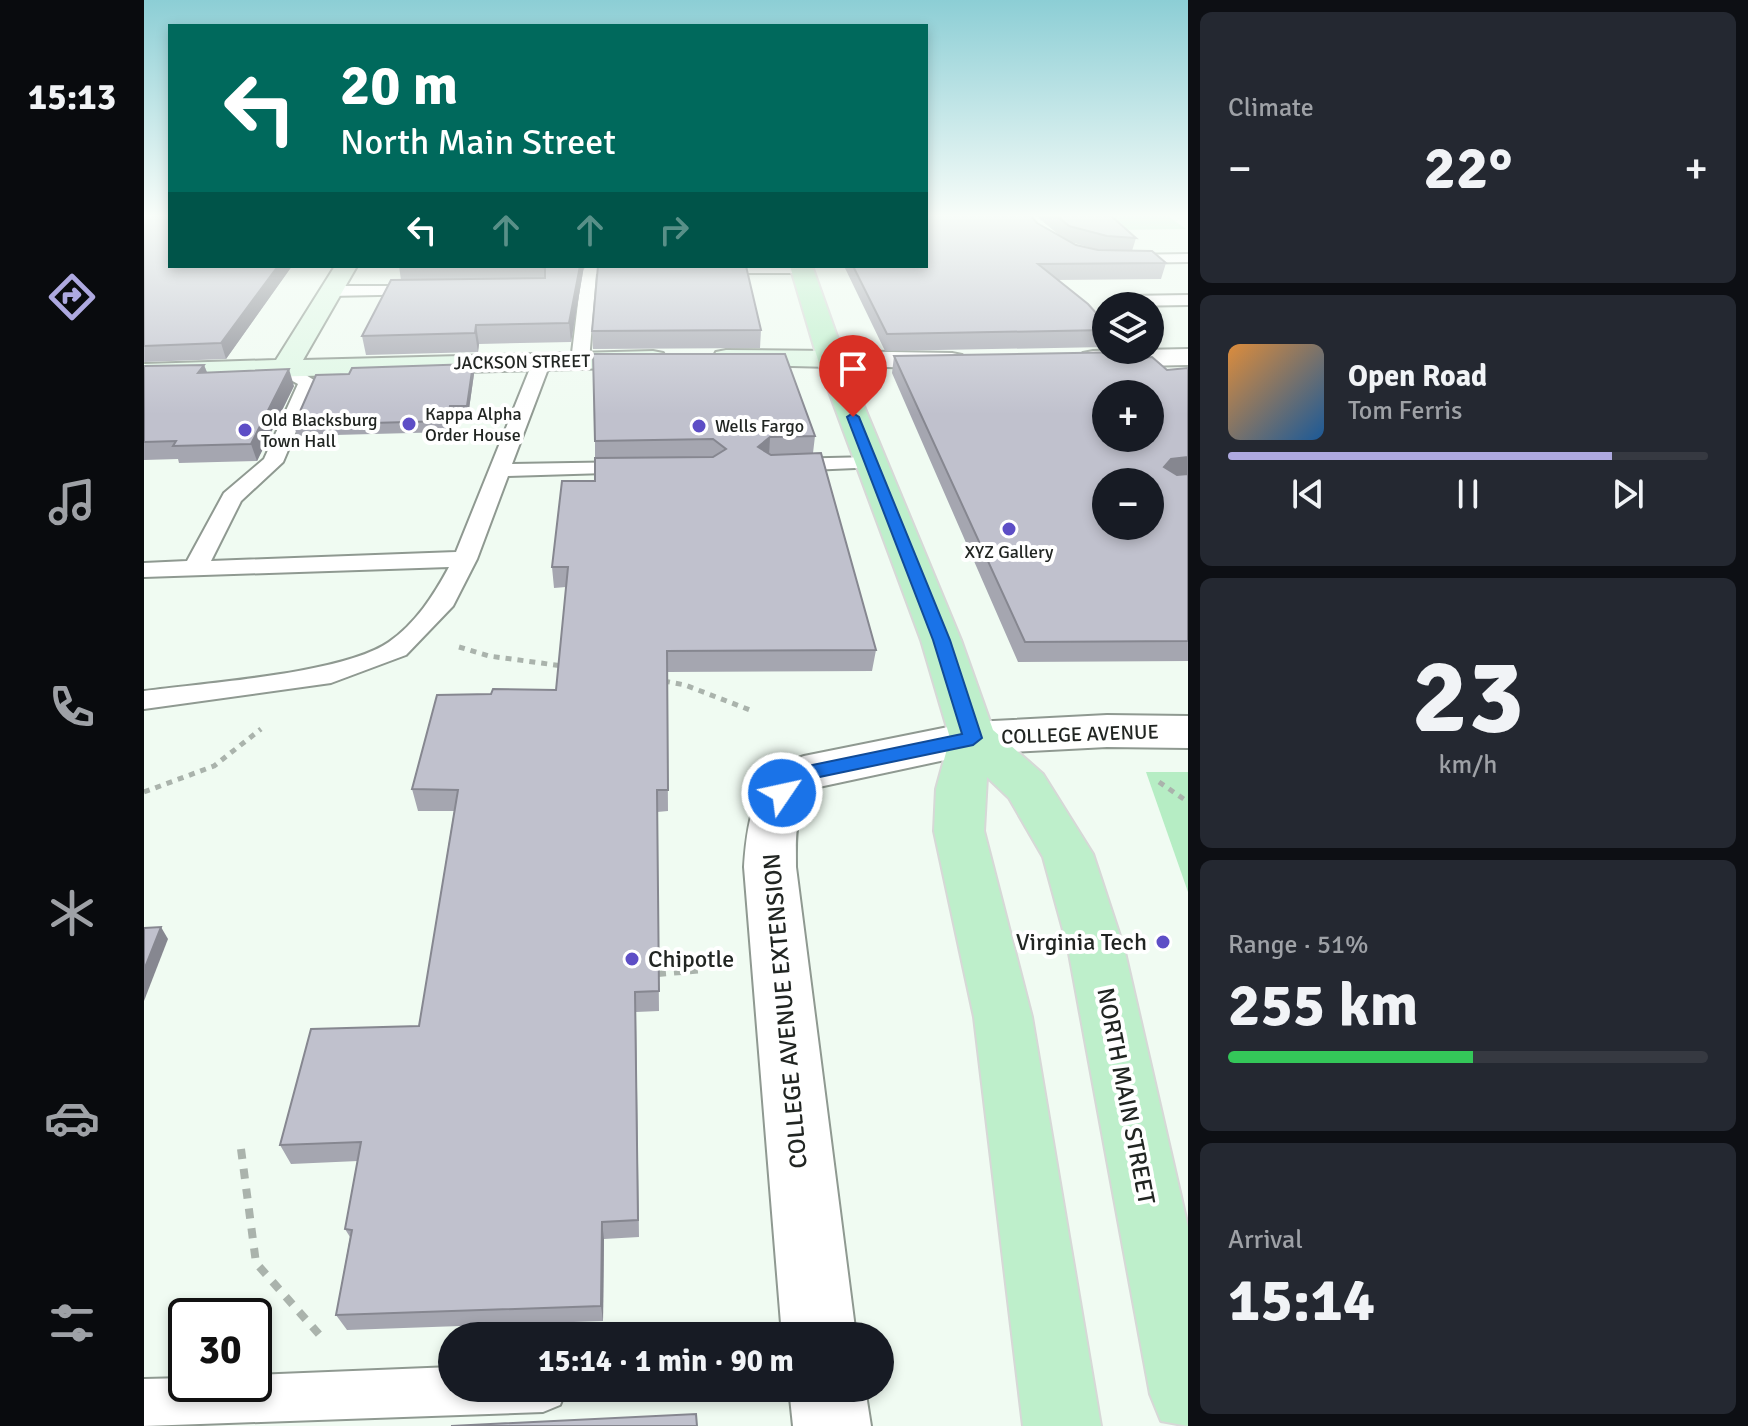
<!DOCTYPE html>
<meta charset="utf-8">
<style>
body{margin:0;font-family:Signika,sans-serif;background:#242831;color:#f1f3f6;height:100vh;display:flex;flex-direction:column;font-size:30px;white-space:nowrap}
*{box-sizing:border-box;margin:0}
p{font-size:26px;color:#9ea1a6}
.icon{flex:none;width:44px;height:44px;fill:none;stroke:currentColor;stroke-width:2;stroke-linecap:round;stroke-linejoin:round}
.map{position:relative;flex:1;overflow:hidden}
.side{display:flex;flex-direction:column;gap:12px;padding:12px;background:#0d0f14;width:560px}
.side>*{flex:none}
.hud{position:absolute;left:24px;top:24px;width:760px;height:244px;border-radius:0px;box-shadow:0 4px 12px #0003;background:#00695c;color:#fff;overflow:hidden}
.buttons{position:absolute;left:948px;top:292px;display:grid;gap:16px}
.buttons a{display:grid;place-items:center;width:72px;height:72px;border-radius:50%;background:#171b24;box-shadow:0 4px 12px #0003;font-size:40px}
.speed{position:absolute;left:24px;top:1298px;display:flex;gap:16px;font-size:40px;font-weight:700;text-align:center}
.speed>*{display:grid;place-content:center;width:104px;height:104px;border-radius:50%;background:#171b24;box-shadow:0 4px 12px #0003;line-height:1}
.speed .limit{border:4px solid #111;border-radius:12px;background:#fff;color:#111}
.pin{position:absolute;display:grid;place-items:center;width:68px;height:68px;color:#fff;margin:-82px -34px;border-radius:50% 50% 50% 0;rotate:-45deg;box-shadow:0 0 8px #0007}
.pin .icon{rotate:45deg}
.me{position:absolute;width:88px;margin:-44px;rotate:56deg;stroke-linejoin:round;filter:drop-shadow(0 0 6px #0008)}
.turn{display:flex;align-items:center;gap:28px;height:168px;padding:0 40px;font-size:36px}
.turn .icon{width:104px;height:104px;stroke-width:2.5}
.turn b{display:block;font-size:56px;line-height:68px}
.lanes{display:flex;align-items:center;height:76px;padding:0 40px;background:#0003;justify-content:center;gap:40px;direction:ltr}
.lanes .off{opacity:.35}
.big{font-size:60px;font-weight:800;line-height:1.1}
.side .card{flex:1;display:flex;flex-direction:column;justify-content:center;gap:12px;min-width:0;padding:0 28px;border-radius:12px;background:#242831}
.side .dial{align-items:center;gap:0}
.dial b{font-size:104px;line-height:1}
.song{display:flex;align-items:center;gap:24px}
.cover{width:96px;height:96px;border-radius:12px;background:linear-gradient(135deg,hsl(30 70% 55%),hsl(210 70% 35%))}
.played{height:8px;border-radius:4px;background:linear-gradient(90deg,#aea9e0 80%,#363941 80%)}
.keys{display:flex;justify-content:space-around;direction:ltr}
.heat{display:flex;justify-content:space-between;align-items:center;font-size:44px;direction:ltr}
.charge{height:12px;border-radius:6px;background:linear-gradient(90deg,#34c759 51%,#363941 0)}
.trip{position:absolute;left:294px;top:1322px;width:456px;height:80px;border-radius:40px;background:#171b24;box-shadow:0 4px 12px #0003;font-weight:800;line-height:80px;text-align:center}
main{display:flex;flex:1;min-height:0}
.tab-bar{display:flex;flex-direction:column;width:144px;justify-content:space-around;align-items:center;background:#090b0e;color:#9ea1a6}
.tab-bar .icon{width:56px;height:56px}
.tab-bar .selected{color:#aea9e0}
.tab-bar b{font-size:36px;color:#f1f3f6}
.map>svg:first-child{display:block}
</style>
<main>
<nav class="tab-bar">
<b>15:13</b>
<svg class="icon selected" aria-label="directions" viewBox="0 0 24 24"><path d="M12 3l9 9-9 9-9-9zM9 14v-3h6M13 9l2 2-2 2"/></svg>
<svg class="icon" aria-label="music" viewBox="0 0 24 24"><path d="M9 18V5l10-2v13"/><circle cx="6" cy="18" r="3"/><circle cx="16" cy="16" r="3"/></svg>
<svg class="icon" aria-label="phone" viewBox="0 0 24 24"><path d="M5 4h4l2 5-3 2q2 4 5 5l2-3 5 2v4C11 20 4 13 5 4z"/></svg>
<svg class="icon" aria-label="climate" viewBox="0 0 24 24"><path d="M12 3v18M4 7l16 10M4 17L20 7"/></svg>
<svg class="icon" aria-label="car" viewBox="0 0 24 24"><path d="M5 17H2v-5l4-1 3-4h7l3 4 3 1v5h-3M9 17h6M6 11h13"/><circle cx="7" cy="17" r="2"/><circle cx="17" cy="17" r="2"/></svg>
<svg class="icon" aria-label="filters" viewBox="0 0 24 24"><path d="M4 7h16M4 17h16"/><circle cx="9" cy="7" r="2"/><circle cx="15" cy="17" r="2"/></svg>
</nav>
<div class="map">
<svg width="1044" height="1426" viewBox="0 0 1044 1426">
<rect width="100%" height="100%" fill="#f0fbf2"/>
<!-- green -->
<g fill="#b6edc4">
<path d="M949 215H1023L1042 229 967 230Z"/>
<path d="M1002 772H1044V892Z"/>
</g>
<g fill="none" stroke-linecap="round" stroke-linejoin="round">
<!-- lane casing -->
<g stroke="#8f9991" stroke-width="4">
<g id="lane">
<path d="M1044 254V262L981 263 974 259 981 255Z"/>
<path d="M444 266H491L497 270 490 274H452L445 361 436 366 427 361 438 270Z"/>
<path d="M562 266H663L665 269 658 273H567L562 272Z"/>
<path d="M278 286 283 288V294L186 296 178 291 186 286Z"/>
<path d="M1044 295V305L982 306 974 301 982 296Z"/>
<path d="M398 356 407 361 368 464 488 462 498 468 495 472 364 476 333 559 309 606 262 655 187 683 0 709V691C59 683 199 674 245 642 272 623 290 595 305 567L0 577V563L43 561 80 493 120 459 154 384 134 373V365H146L173 382 139 462 97 501 67 561 312 552 389 361Z"/>
<path d="M728 457 735 459 738 463 735 467 642 471 632 465 642 459Z"/>
<path d="M308 1367V1388H423L416 1405 399 1412 0 1426V1379L42 1378V1384H110V1375Z"/>
</g>
</g>
<!-- street casing -->
<g stroke="#8f9991" stroke-width="4">
<g id="street">
<path d="M1044 349V365L949 367 939 365 936 359 939 353 949 351Z"/>
<path d="M687 351 808 353 818 355 822 361 818 367 808 369 677 365 674 359 677 353Z"/>
<path d="M963 715 1044 716V748L963 747 829 754 675 787C649 811 652 834 652 867L712 1336H638L600 867C603 821 610 771 660 756L829 722Z"/>
<path d="M645 1388H721L727 1426H649Z"/>
</g>
</g>
<!-- secondary casing -->
<g stroke="#8f9991" stroke-width="4">
<g id="secondary">
<path d="M191 266H213L159 360 509 351 519 353 522 359 519 365 509 367 0 380V364L132 360Z"/>
<path d="M582 350 687 351 697 353 700 359 697 365 687 367 572 364 569 358 572 352Z"/>
</g>
</g>
<!-- primary casing -->
<g stroke="#d7d8d7" stroke-width="4">
<path id="primary" d="M646 266H668L705 370 817 640 849 730 899 774 949 854 980 948 1044 1227V1426L1017 1421 1006 1394 924 948 899 857 865 798 843 777 840 831 888 1017 957 1426H879L830 1017 790 831 792 789 806 738 777 640 677 370Z"/>
</g>
<!-- path-far2 -->
<g stroke="#aab3ac" stroke-width="5" stroke-dasharray="6 6" stroke-linecap="butt">
<path d="M315 647 345 656 419 666"/>
<path d="M520 681 541 685 606 710"/>
<path d="M1015 782 1044 802"/>
<path d="M0 792 70 766 117 729"/>
</g>
<!-- path-far1 -->
<path stroke="#aab3ac" stroke-width="6" stroke-dasharray="8 8" stroke-linecap="butt" d="M514 974 560 970"/>
<!-- path -->
<path stroke="#aab3ac" stroke-width="8" stroke-dasharray="10 10" stroke-linecap="butt" d="M97 1149 112 1263 180 1340"/>
<!-- lane -->
<use href="#lane" fill="#fff" fill-rule="evenodd"/>
<!-- street -->
<use href="#street" fill="#fff" fill-rule="evenodd"/>
<!-- secondary -->
<use href="#secondary" fill="#dff7e5" fill-rule="evenodd"/>
<!-- primary -->
<use href="#primary" fill="#beefcb" fill-rule="evenodd"/>
</g>
<!-- wall -->
<g fill="#a5a6b0" fill-rule="evenodd">
<path d="M0 215 26 266H148L82 359 0 362Z"/>
<path d="M891 215H966L992 238 988 251 1022 263 1017 279 913 280 962 324V347L741 351 700 266H782L893 223 915 235ZM927 242 954 250 932 245Z"/>
<path d="M255 266H440L427 342 335 344 334 352 222 355 218 336 257 280Z"/>
<path d="M617 330 616 348 449 349 448 331Z"/>
<path d="M750 356 993 358 1023 370 1044 368V661L874 662 748 373Z"/>
<path d="M329 364 330 374 324 416H307L305 432 153 436 150 425 205 374Z"/>
<path d="M60 365 63 372 150 386 113 461 35 463 34 459 0 460V366Z"/>
<path d="M671 436 669 453 732 650 728 671 523 672 524 811 513 812 515 1011 492 1012 495 1237 460 1239 459 1321 203 1330 192 1315 206 1237 201 1229 214 1161 147 1164 136 1145 275 1026 310 811H274L268 789 347 694 412 690 422 587 410 588 408 567 451 481V441Z"/>
</g>
<!-- shaded-wall -->
<g fill="#868790">
<path d="M134 266H148L82 359 77 343Z"/>
<path d="M436 266H440L427 342 425 323Z"/>
<path d="M332 325 335 344 334 352 331 333Z"/>
<path d="M329 364 330 374 324 416 323 406Z"/>
<path d="M60 365 66 381 54 373Z"/>
<path d="M145 369 150 386 113 461 107 444Z"/>
<path d="M306 406 307 416 305 432 303 421Z"/>
<path d="M626 437 625 456 614 447Z"/>
<path d="M1044 457V475L1020 478V467L1027 459Z"/>
<path d="M17 927 24 939 0 1001V970Z"/>
<path d="M458 1222 460 1239 459 1321 457 1306Z"/>
</g>
<!-- building -->
<g fill="#c0c1cd" stroke="#868790" stroke-width="2" fill-rule="evenodd">
<path d="M0 215H26V266H134L77 343 0 346Z"/>
<path d="M782 215H886L893 223 932 245 954 250 1008 251 1022 263 894 264 944 304 962 324V330L743 334 709 266H782Z"/>
<path d="M912 215H966L992 238 963 236 925 226Z"/>
<path d="M396 266H436L425 323 332 325 331 333 218 336 247 280 401 278V268Z"/>
<path d="M454 266H602L617 330 448 331Z"/>
<path d="M987 352 993 358 1008 357 1023 370 1044 368V457L1027 459 1020 467 1033 475 1044 474V641L881 642 750 356ZM962 394H1006V438H962ZM962 482H1006V526H962Z"/>
<path d="M449 354H641L671 436 626 437 614 447 627 455 677 453 732 650 523 651 524 790H513L515 991 491 992 494 1220 458 1222 457 1306 192 1315 208 1230 201 1229 217 1142 136 1145 167 1029 275 1026 314 790 268 789 293 695 347 694 349 689 412 690 424 567H408L418 481H451V458L569 457 582 449 569 439 451 441Z"/>
<path d="M329 364 323 406H306L303 421 150 425 172 375 205 374 208 368Z"/>
<path d="M60 365 54 373 145 369 107 444 29 446 32 441 0 442V366Z"/>
<path d="M17 927 0 970V928Z"/>
<path d="M552 1414 553 1426H307Z"/>
</g>
<!-- sky -->
<linearGradient id="sky" x2="0" y2="1"><stop stop-color="#8cced5"/><stop offset="0.52" stop-color="#f8fdf9"/><stop offset="1" stop-color="#f8fdf9" stop-opacity="0"/></linearGradient>
<rect width="1044" height="415" fill="url(#sky)"/>
<!-- route -->
<path fill="#1a73e8" stroke="#114b97" stroke-width="2" d="M709 413 715 417 806 640 838 738 829 745 666 779 638 800 628 793 654 768 818 734 789 640 703 417Z"/>
<!-- markers -->
<g fill="#5d4ec6" stroke="#fff" stroke-width="3">
<circle cx="265" cy="424" r="8"/>
<circle cx="555" cy="426" r="8"/>
<circle cx="101" cy="430" r="8"/>
<circle cx="865" cy="529" r="8"/>
<circle cx="1019" cy="942" r="8"/>
<circle cx="488" cy="959" r="8"/>
</g>
<g text-anchor="middle" stroke-width="8" stroke-linejoin="round" paint-order="stroke">
<!-- far-street labels -->
<g font-size="18" fill="#212522" stroke="#fff">
<text transform="translate(378 362) rotate(-1)" y="6">JACKSON STREET</text>
</g>
<!-- far-poi labels -->
<g font-size="18" fill="#212522" stroke="#fff" text-anchor="start">
<text x="281" y="420">Kappa Alpha<tspan x="281" dy="21">Order House</tspan></text>
<text x="117" y="426">Old Blacksburg<tspan x="117" dy="21">Town Hall</tspan></text>
<text x="571" y="432">Wells Fargo</text>
<text x="865" y="558" text-anchor="middle">XYZ Gallery</text>
</g>
<!-- street labels -->
<g font-size="20" fill="#212522" stroke="#fff">
<text transform="translate(936 734) rotate(-2)" y="7">COLLEGE AVENUE</text>
</g>
<!-- near-poi labels -->
<g font-size="24" fill="#212522" stroke="#fff" text-anchor="end">
<text x="1003" y="950">Virginia Tech</text>
<text x="504" y="967" text-anchor="start">Chipotle</text>
</g>
<!-- near-street labels -->
<g font-size="24" fill="#212522" stroke="#fff">
<text transform="translate(641 1011) rotate(-95)" y="8">COLLEGE AVENUE EXTENSION</text>
<text transform="translate(982 1096) rotate(79)" y="8">NORTH MAIN STREET</text>
</g>
</g>
</svg>
<div class="buttons">
<a><svg class="icon" aria-label="layers" viewBox="0 0 24 24"><path d="M12 4l9 5-9 5-9-5zM3 14l9 5 9-5"/></svg></a>
<a>+</a>
<a>−</a>
</div>
<div class="speed"><div class="limit">30</div></div>
<div class="pin" style="left:709px;top:417px;background:#d93025"><svg class="icon" aria-label="arrive" viewBox="0 0 24 24"><path d="M6 21V4h12l-3 4 3 4H6"/></svg></div>
<svg class="me" style="left:638px;top:793px" viewBox="-20 -20 40 40"><circle r="17" fill="#1a73e8" stroke="#fff" stroke-width="3"/><path d="M0-11L8 9 0 5-8 9z" fill="#fff"/></svg>
<div class="trip">15:14 · 1 min · 90 m</div>
<div class="hud">
<div class="turn"><svg class="icon" aria-label="left" viewBox="0 0 24 24"><path d="M17 20v-9H6M10 6l-5 5 5 5"/></svg><div><b>20 m</b>North Main Street</div></div>
<div class="lanes"><svg class="icon" aria-label="left" viewBox="0 0 24 24"><path d="M17 20v-9H6M10 6l-5 5 5 5"/></svg><svg class="icon off" aria-label="ahead" viewBox="0 0 24 24"><path d="M12 20V5M6 11l6-6 6 6"/></svg><svg class="icon off" aria-label="ahead" viewBox="0 0 24 24"><path d="M12 20V5M6 11l6-6 6 6"/></svg><svg class="icon off" aria-label="right" viewBox="0 0 24 24"><path d="M7 20v-9h11M14 6l5 5-5 5"/></svg></div>
</div>
</div>
<section class="side">
<div class="card"><p>Climate</p>
<div class="heat"><a>−</a><b class="big">22°</b><a>+</a></div>
</div>
<div class="card">
<div class="song"><i class="cover"></i><div><b>Open Road</b><p>Tom Ferris</p></div></div>
<div class="played"></div>
<div class="keys"><svg class="icon" aria-label="previous" viewBox="0 0 24 24"><path d="M18 5L8 12l10 7zM5 5v14"/></svg><svg class="icon" aria-label="pause" viewBox="0 0 24 24"><path d="M8 5v14M16 5v14"/></svg><svg class="icon" aria-label="next" viewBox="0 0 24 24"><path d="M6 5l10 7-10 7zM19 5v14"/></svg></div>
</div>
<div class="card dial"><b>23</b><p>km/h</p></div>
<div class="card"><p>Range · 51%</p><b class="big">255 km</b><div class="charge"></div></div>
<div class="card"><p>Arrival</p><b class="big">15:14</b></div>
</section>
</main>
